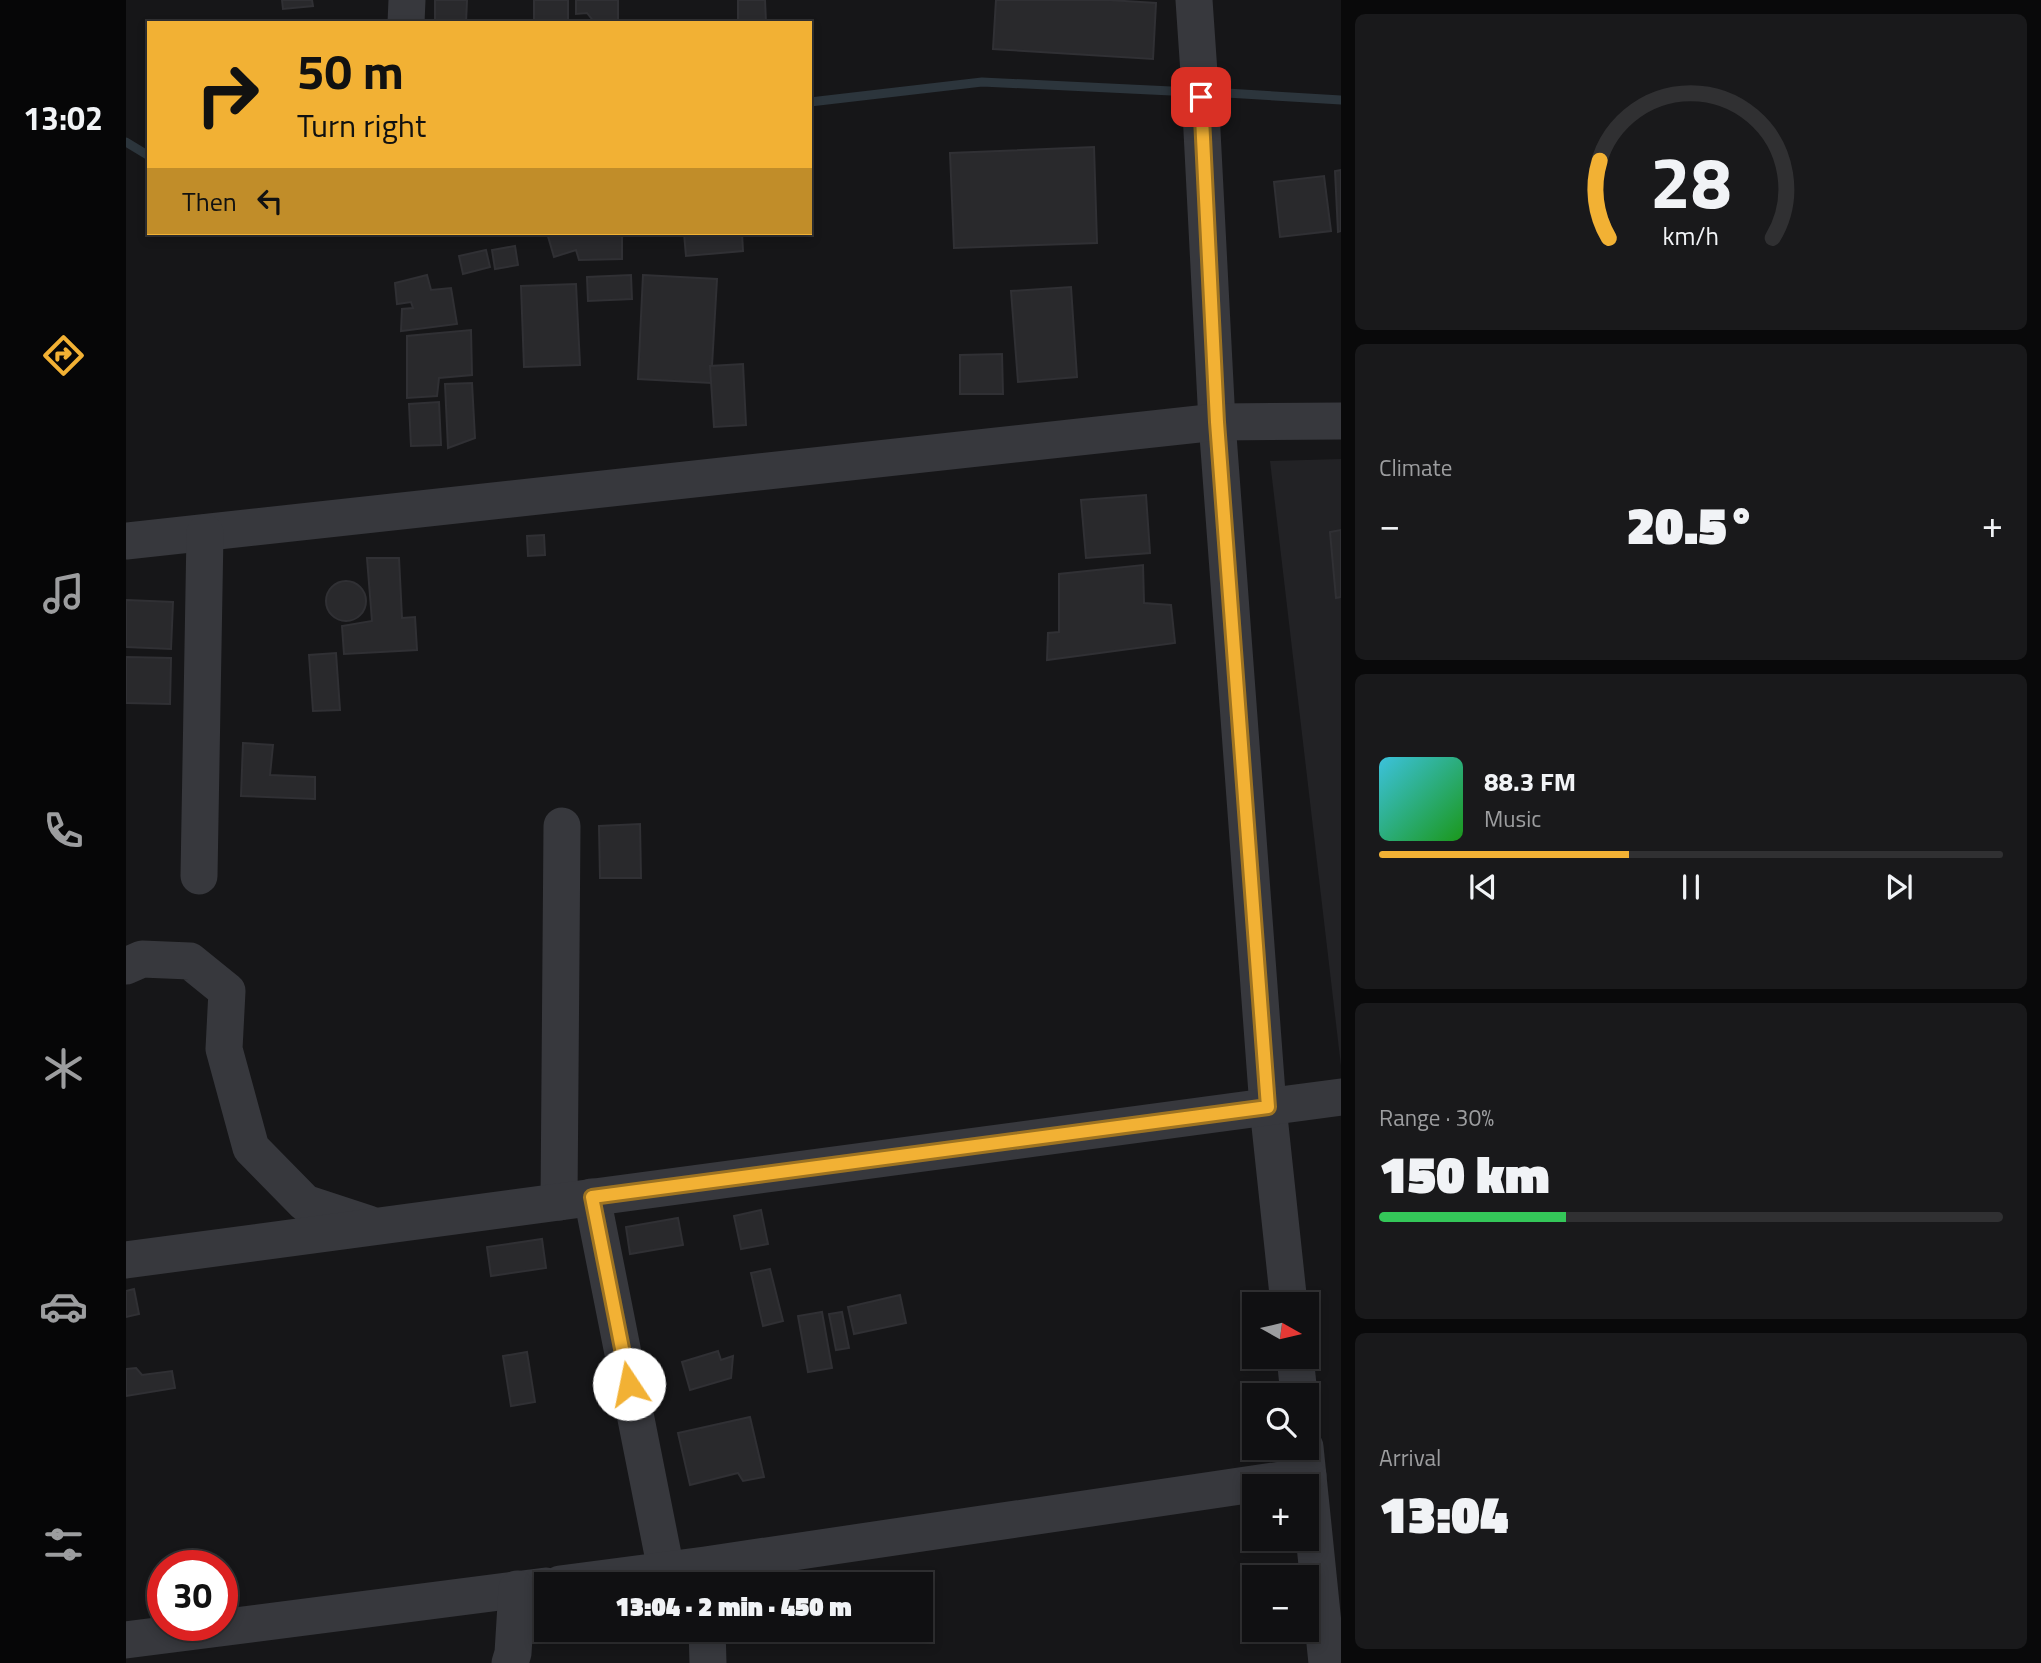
<!DOCTYPE html>
<meta charset="utf-8">
<style>
body{margin:0;font-family:"Titillium Web",sans-serif;background:#19191b;color:#f1f3f6;height:100vh;display:flex;flex-direction:column;font-size:26px;white-space:nowrap}
*{box-sizing:border-box;margin:0}
p{font-size:23px;color:#9c9d9f}
.icon{flex:none;width:38px;height:38px;fill:none;stroke:currentColor;stroke-width:2;stroke-linecap:round;stroke-linejoin:round}
.map{position:relative;flex:1;overflow:hidden}
.drawer{display:flex;flex-direction:column;gap:14px;padding:14px;background:#09090a;width:700px}
.drawer>*{flex:none}
.top-card{position:absolute;left:21px;top:21px;width:665px;height:214px;border-radius:0px;box-shadow:0 4px 10px #0003,0 0 0 2px #303032;background:#f2b134;color:#111;overflow:hidden}
.needle{width:46px;rotate:98deg}
.buttons{position:absolute;left:1116px;top:1292px;display:grid;gap:14px}
.buttons a{display:grid;place-items:center;width:77px;height:77px;border-radius:0px;background:#101012;box-shadow:0 4px 10px #0003,0 0 0 2px #303032;font-size:35px}
.speed{position:absolute;left:21px;top:1550px;display:flex;gap:14px;font-size:35px;font-weight:700;text-align:center}
.speed>*{display:grid;place-content:center;width:91px;height:91px;border-radius:50%;background:#101012;box-shadow:0 4px 10px #0003,0 0 0 2px #303032;line-height:1}
.speed .limit{border:10px solid #d22;background:#fff;color:#111}
.pin{position:absolute;display:grid;place-items:center;width:60px;height:60px;color:#fff;margin:-30px;border-radius:14px;box-shadow:0 4px 10px #0006}
.me{position:absolute;width:77px;margin:-38px;rotate:349deg;stroke-linejoin:round;filter:drop-shadow(0 0 5px #0008)}
.turn{display:flex;align-items:center;gap:24px;height:147px;padding:0 35px;font-size:32px}
.turn .icon{width:91px;height:91px;stroke-width:2.5}
.turn b{display:block;font-size:49px;line-height:60px}
.then{display:flex;align-items:center;height:66px;padding:0 35px;background:#0003;gap:14px;font-size:26px}
.big{font-size:52px;font-weight:800;line-height:1.1}
.drawer .card{flex:1;display:flex;flex-direction:column;justify-content:center;gap:10px;min-width:0;padding:0 24px;border-radius:10px;background:#19191b}
.drawer .dial{align-items:center;gap:0}
.dial svg{height:182px;overflow:visible;fill:none;stroke:#303032;stroke-width:7;stroke-linecap:round;text-anchor:middle}
.dial text{fill:#f1f3f6;stroke:none}
.song{display:flex;align-items:center;gap:21px}
.cover{width:84px;height:84px;border-radius:10px;background:linear-gradient(135deg,hsl(190 70% 55%),hsl(120 70% 35%))}
.played{height:7px;border-radius:4px;background:linear-gradient(90deg,#f2b134 40%,#303032 40%)}
.keys{display:flex;justify-content:space-around;direction:ltr}
.heat{display:flex;justify-content:space-between;align-items:center;font-size:38px;direction:ltr}
.charge{height:10px;border-radius:5px;background:linear-gradient(90deg,#34c759 30%,#303032 0)}
.trip{position:absolute;left:408px;top:1572px;width:399px;height:70px;border-radius:0px;background:#101012;box-shadow:0 4px 10px #0003,0 0 0 2px #303032;font-weight:800;line-height:70px;text-align:center}
main{display:flex;flex:1;min-height:0}
.menu{display:flex;flex-direction:column;width:126px;justify-content:space-around;align-items:center;background:#060607;color:#9c9d9f}
.menu .icon{width:49px;height:49px}
.menu .selected{color:#f2b134}
.menu b{font-size:32px;color:#f1f3f6}
.map>svg:first-child{display:block}
</style>
<main>
<nav class="menu">
<b>13:02</b>
<svg class="icon selected" aria-label="directions" viewBox="0 0 24 24"><path d="M12 3l9 9-9 9-9-9zM9 14v-3h6M13 9l2 2-2 2"/></svg>
<svg class="icon" aria-label="music" viewBox="0 0 24 24"><path d="M9 18V5l10-2v13"/><circle cx="6" cy="18" r="3"/><circle cx="16" cy="16" r="3"/></svg>
<svg class="icon" aria-label="phone" viewBox="0 0 24 24"><path d="M5 4h4l2 5-3 2q2 4 5 5l2-3 5 2v4C11 20 4 13 5 4z"/></svg>
<svg class="icon" aria-label="climate" viewBox="0 0 24 24"><path d="M12 3v18M4 7l16 10M4 17L20 7"/></svg>
<svg class="icon" aria-label="car" viewBox="0 0 24 24"><path d="M5 17H2v-5l4-1 3-4h7l3 4 3 1v5h-3M9 17h6M6 11h13"/><circle cx="7" cy="17" r="2"/><circle cx="17" cy="17" r="2"/></svg>
<svg class="icon" aria-label="filters" viewBox="0 0 24 24"><path d="M4 7h16M4 17h16"/><circle cx="9" cy="7" r="2"/><circle cx="15" cy="17" r="2"/></svg>
</nav>
<div class="map">
<svg width="1215" height="1663" viewBox="0 0 1215 1663">
<rect width="100%" height="100%" fill="#161618"/>
<!-- built -->
<path fill="#222225" d="M1215 459V1066L1144 461Z"/>
<g fill="none" stroke-linecap="round" stroke-linejoin="round">
<!-- stream -->
<g stroke="#2c353c" stroke-width="9">
<path d="M1084 92 1215 100"/>
<path d="M684 102 856 82 1066 92"/>
<path d="M0 142 23 156"/>
</g>
</g>
<!-- building -->
<g fill="#29292c" stroke="#303034" stroke-width="2">
<path d="M156 0H186L187 6 157 9Z"/>
<path d="M309 0H341L340 23H309Z"/>
<rect x="408" y="0" width="34" height="23"/>
<path d="M450 0H492V23H469L461 13 450 14Z"/>
<path d="M612 0H639L640 23H612Z"/>
<path d="M870 0H983L1030 3 1027 59 867 49Z"/>
<path d="M968 147 971 243 828 248 824 153Z"/>
<path d="M1215 170V231L1212 232 1209 171Z"/>
<path d="M1198 176 1205 231 1154 237 1148 182Z"/>
<path d="M421 233H502L496 237V259L453 260 450 250 428 257Z"/>
<path d="M558 233H616L617 251 560 256Z"/>
<path d="M389 246 392 265 369 269 366 250Z"/>
<path d="M360 250 364 267 337 274 333 256Z"/>
<path d="M301 275 305 290 325 288 331 324 275 331 276 309 287 308 285 302 271 304 269 283Z"/>
<path d="M505 275 506 299 462 301 461 277Z"/>
<path d="M517 275 591 279 585 383 512 379Z"/>
<path d="M450 284 454 365 398 367 395 286Z"/>
<path d="M945 287 951 377 892 382 885 291Z"/>
<path d="M345 330 346 375 313 378 311 396 281 398V336Z"/>
<path d="M876 354 877 394H834V355Z"/>
<path d="M617 364 620 425 588 427 584 366Z"/>
<path d="M346 383 349 438 322 448 319 384Z"/>
<path d="M313 402 315 445 285 446 283 404Z"/>
<path d="M1020 495 1024 553 960 558 955 500Z"/>
<path d="M1215 530V597L1210 598 1204 532Z"/>
<path d="M418 535 419 555 402 556 401 536Z"/>
<path d="M241 558H273L276 618 289 617 291 650 218 654 216 626 246 621Z"/>
<path d="M1017 565 1018 603 1045 605 1049 643 921 660 922 633 933 632V574Z"/>
<circle cx="220" cy="601" r="20"/>
<path d="M0 600 47 602 45 649 0 647Z"/>
<path d="M210 653 214 710 187 711 183 655Z"/>
<path d="M0 657 45 658 44 704 0 703Z"/>
<path d="M117 743 147 745 144 775 189 777V799L115 796Z"/>
<path d="M514 824 515 878H474L473 826Z"/>
<path d="M635 1210 642 1244 615 1249 608 1216Z"/>
<path d="M552 1218 557 1245 504 1254 500 1227Z"/>
<path d="M416 1239 420 1268 365 1276 361 1247Z"/>
<path d="M644 1269 657 1321 637 1326 625 1273Z"/>
<path d="M8 1289 13 1314 0 1317V1291Z"/>
<path d="M774 1295 780 1323 728 1334 722 1307Z"/>
<path d="M696 1312 706 1368 682 1372 672 1316Z"/>
<path d="M716 1312 723 1348 710 1350 703 1314Z"/>
<path d="M592 1351 595 1360 607 1356 605 1378 564 1390 556 1362Z"/>
<path d="M401 1352 409 1402 385 1406 377 1356Z"/>
<path d="M10 1368 16 1375 46 1371 49 1388 0 1396V1369Z"/>
<path d="M624 1417 638 1477 617 1481 612 1473 564 1485 552 1433Z"/>
</g>
<g fill="none" stroke-linecap="round" stroke-linejoin="round">
<!-- minor -->
<g stroke="#37383d" stroke-width="37">
<path d="M1068 0 1073 73 1091 422 1142 1107 1163 1304"/>
<path d="M280 23 281 0"/>
<path d="M0 541 1091 422 1215 421"/>
<path d="M73 876 79 533"/>
<path d="M0 966 16 959 64 961 101 991 98 1049 125 1148 179 1203 243 1224"/>
<path d="M466 1197 540 1570"/>
<path d="M433 1202 436 826"/>
<path d="M0 1260 1215 1097"/>
<path d="M1169 1356 1173 1395"/>
<path d="M1179 1447 1201 1663"/>
<path d="M434 1584 579 1565 1182 1476"/>
<path d="M581 1629 582 1663"/>
<path d="M0 1640 420 1586"/>
<path d="M384 1663 387 1653 391 1589"/>
</g>
</g>
<g fill="none" stroke-linecap="round" stroke-linejoin="round">
<!-- route casing -->
<g stroke="#9d7322" stroke-width="18">
<path id="route" d="M503 1384 466 1197 1142 1107 1091 422 1075 97"/>
</g>
<!-- route -->
<use href="#route" stroke="#f2b134" stroke-width="12"/>
</g>
</svg>
<div class="buttons">
<a><svg class="needle" viewBox="-14 -14 28 28"><path d="M0-13l5 13h-10z" fill="#e53935"/><path d="M0 13l5-13h-10z" fill="#9c9d9f"/></svg></a>
<a><svg class="icon" aria-label="search" viewBox="0 0 24 24"><circle cx="10" cy="10" r="6"/><path d="M15 15l6 6"/></svg></a>
<a>+</a>
<a>−</a>
</div>
<div class="speed"><div class="limit">30</div></div>
<div class="pin" style="left:1075px;top:97px;background:#d93025"><svg class="icon" aria-label="arrive" viewBox="0 0 24 24"><path d="M6 21V4h12l-3 4 3 4H6"/></svg></div>
<svg class="me" style="left:503px;top:1384px" viewBox="-20 -20 40 40"><circle r="19" fill="#fff"/><path d="M0-13L10 11 0 6-10 11z" fill="#f2b134"/></svg>
<div class="trip">13:04 · 2 min · 450 m</div>
<div class="top-card">
<div class="turn"><svg class="icon" aria-label="right" viewBox="0 0 24 24"><path d="M7 20v-9h11M14 6l5 5-5 5"/></svg><div><b>50 m</b>Turn right</div></div>
<div class="then">Then<svg class="icon" aria-label="left" viewBox="0 0 24 24"><path d="M17 20v-9H6M10 6l-5 5 5 5"/></svg></div>
</div>
</div>
<section class="drawer">
<div class="card dial"><svg viewBox="0 0 100 80">
<path d="M14 69A42 42 0 1 1 86 69"/>
<path d="M14 69A42 42 0 0 1 10 35" stroke="#f2b134"/>
<text x="50" y="56" font-size="32" font-weight="700">28</text>
<text x="50" y="72" font-size="11">km/h</text>
</svg></div>
<div class="card"><p>Climate</p>
<div class="heat"><a>−</a><b class="big">20.5°</b><a>+</a></div>
</div>
<div class="card">
<div class="song"><i class="cover"></i><div><b>88.3 FM</b><p>Music</p></div></div>
<div class="played"></div>
<div class="keys"><svg class="icon" aria-label="previous" viewBox="0 0 24 24"><path d="M18 5L8 12l10 7zM5 5v14"/></svg><svg class="icon" aria-label="pause" viewBox="0 0 24 24"><path d="M8 5v14M16 5v14"/></svg><svg class="icon" aria-label="next" viewBox="0 0 24 24"><path d="M6 5l10 7-10 7zM19 5v14"/></svg></div>
</div>
<div class="card"><p>Range · 30%</p><b class="big">150 km</b><div class="charge"></div></div>
<div class="card"><p>Arrival</p><b class="big">13:04</b></div>
</section>
</main>
